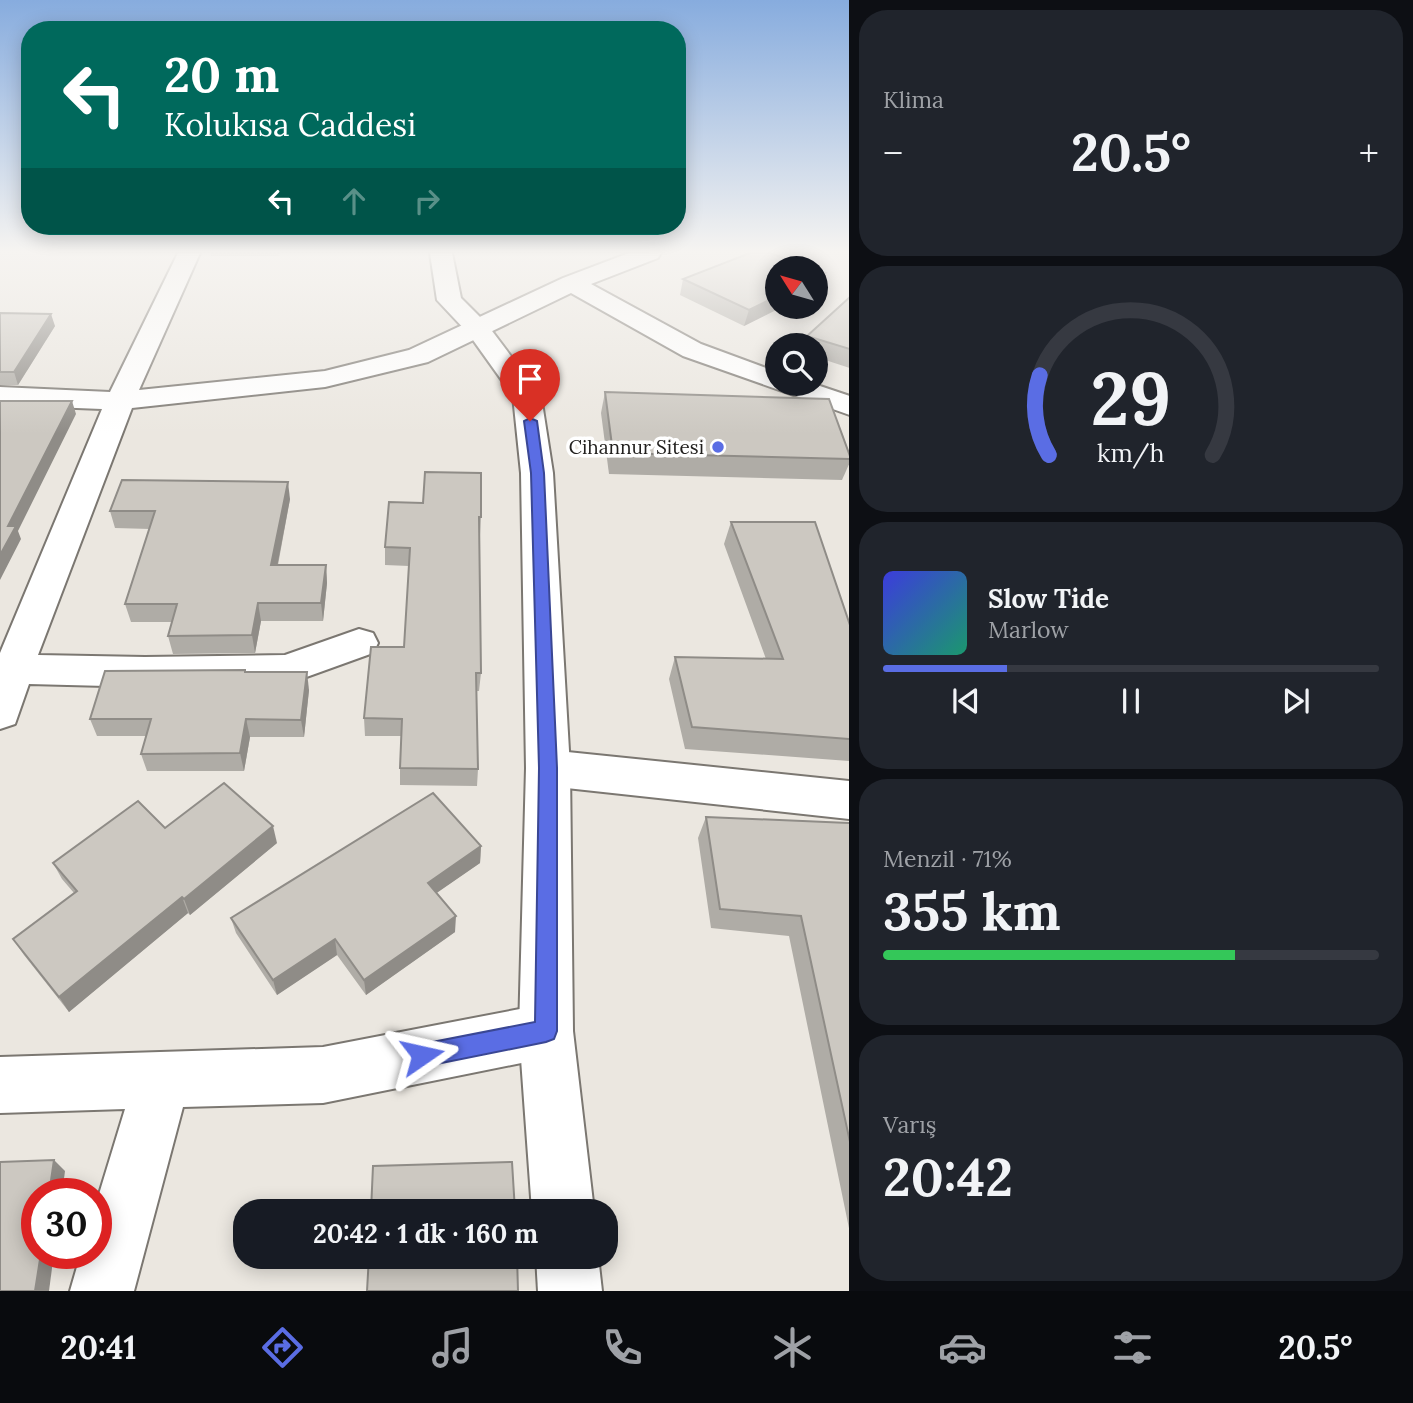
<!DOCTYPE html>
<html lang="tr">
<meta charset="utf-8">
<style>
body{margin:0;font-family:Lora,serif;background:#20242c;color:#f1f3f6;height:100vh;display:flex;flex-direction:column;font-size:26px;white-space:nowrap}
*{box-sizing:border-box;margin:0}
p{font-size:23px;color:#9ea1a6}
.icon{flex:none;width:38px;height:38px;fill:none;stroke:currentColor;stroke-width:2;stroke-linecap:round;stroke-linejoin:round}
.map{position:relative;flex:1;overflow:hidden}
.side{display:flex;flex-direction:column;gap:10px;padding:10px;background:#0d0f14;width:564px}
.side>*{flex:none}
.banner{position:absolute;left:21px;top:21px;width:665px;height:214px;border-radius:28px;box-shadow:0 4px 18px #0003;background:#00695c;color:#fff;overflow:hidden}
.needle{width:46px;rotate:307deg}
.buttons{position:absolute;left:765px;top:256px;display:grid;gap:14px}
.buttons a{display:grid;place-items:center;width:63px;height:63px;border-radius:50%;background:#171b24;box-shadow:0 4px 18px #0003;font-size:35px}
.speed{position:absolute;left:21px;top:1178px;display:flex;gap:14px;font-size:35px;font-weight:700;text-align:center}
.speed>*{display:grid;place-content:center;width:91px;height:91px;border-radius:50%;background:#171b24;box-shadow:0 4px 18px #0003;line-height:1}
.speed .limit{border:10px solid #d22;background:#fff;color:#111}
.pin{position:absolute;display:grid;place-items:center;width:60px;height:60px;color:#fff;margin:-72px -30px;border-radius:50% 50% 50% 0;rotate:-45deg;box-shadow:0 0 7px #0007}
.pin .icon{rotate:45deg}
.me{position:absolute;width:77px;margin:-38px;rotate:79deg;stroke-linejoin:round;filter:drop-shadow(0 0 5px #0008)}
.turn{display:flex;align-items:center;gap:24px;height:147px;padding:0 28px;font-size:32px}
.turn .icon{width:91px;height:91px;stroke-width:2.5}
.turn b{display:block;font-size:49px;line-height:60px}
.lanes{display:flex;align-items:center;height:66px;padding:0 28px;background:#0003;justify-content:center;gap:35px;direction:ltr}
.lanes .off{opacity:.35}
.big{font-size:52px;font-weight:800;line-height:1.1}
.side .tile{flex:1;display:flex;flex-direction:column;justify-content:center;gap:10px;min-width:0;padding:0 24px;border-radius:28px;background:#20242c}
.side .dial{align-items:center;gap:0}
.dial svg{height:182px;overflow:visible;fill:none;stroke:#363941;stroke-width:7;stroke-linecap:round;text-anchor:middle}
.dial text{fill:#f1f3f6;stroke:none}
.song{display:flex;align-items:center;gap:21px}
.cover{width:84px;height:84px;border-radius:10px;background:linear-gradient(135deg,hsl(240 70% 55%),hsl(160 70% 35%))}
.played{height:7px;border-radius:4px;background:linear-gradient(90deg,#5a6de4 25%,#363941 25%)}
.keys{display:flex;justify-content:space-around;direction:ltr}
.heat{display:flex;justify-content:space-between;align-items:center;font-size:38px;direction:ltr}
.charge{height:10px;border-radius:5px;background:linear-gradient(90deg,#34c759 71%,#363941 0)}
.trip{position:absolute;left:233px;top:1199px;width:385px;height:70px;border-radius:28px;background:#171b24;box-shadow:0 4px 18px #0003;font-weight:800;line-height:70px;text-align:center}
.menu{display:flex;height:112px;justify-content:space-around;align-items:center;background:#090b0e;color:#9ea1a6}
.menu .icon{width:49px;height:49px}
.menu .current{color:#5a6de4}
.menu b{font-size:32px;color:#f1f3f6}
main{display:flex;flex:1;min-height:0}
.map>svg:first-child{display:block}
</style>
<main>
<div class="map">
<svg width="850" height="1291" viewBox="0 0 850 1291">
<rect width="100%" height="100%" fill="#ebe7e0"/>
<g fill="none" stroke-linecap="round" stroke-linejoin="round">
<!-- minor casing -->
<g stroke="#7b7771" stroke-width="4">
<g id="minor">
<path d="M178 253H200L139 390 325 371 409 350 563 278 629 253H661L658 258 591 284 701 344 777 372V383H811L850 396V415L683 356 571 293 428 362 325 387 132 408 38 655 145 657 285 655 359 629 373 633 378 643 373 653 287 684 145 687 29 684 15 724 0 729V653L102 409 0 405V387L110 392Z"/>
<path d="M548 750 850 781V819L548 786 533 780 526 768 533 756Z"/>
<path d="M546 1004 565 1012 573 1031 565 1050 546 1058 323 1103 183 1107 134 1291H70L81 1253H96V1204L125 1109 0 1113V1057L323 1047Z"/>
</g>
</g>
<!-- tertiary casing -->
<g stroke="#7b7771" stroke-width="4">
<g id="tertiary">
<path d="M430 253H452L461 298 486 323 541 396 553 473 570 768 573 1031 594 1211H532L519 1031 526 768 521 473 513 396 468 333 437 300Z"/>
<path d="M536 1256H598L602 1291H538Z"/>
</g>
</g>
<!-- minor -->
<use href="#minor" fill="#fff" fill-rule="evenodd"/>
<!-- tertiary -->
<use href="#tertiary" fill="#fff" fill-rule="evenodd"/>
</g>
<!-- wall -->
<g fill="#afaca6">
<path d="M211 253H280L279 256H211Z"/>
<path d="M683 279 777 306H784L744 326 680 295Z"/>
<path d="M850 297V368L816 357V345H804L807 336Z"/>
<path d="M0 313 55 326 18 385H0Z"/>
<path d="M605 392 850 456V462L842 480 609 474 601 413Z"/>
<path d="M290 499 278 565H326L327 583 323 621H261L255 653 173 654 168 636 172 622H131L125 604 150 529 115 528 110 511Z"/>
<path d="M423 503 481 517 480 535H479L481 673 479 691H476L478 769 477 786 400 785V768L401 736H365L364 718 404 647 409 566 385 565V547Z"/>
<path d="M731 522 850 625V761L685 749 669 679 675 657 766 659 724 544Z"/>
<path d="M246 672 309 690 304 737H250L244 771H147L141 754 146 736H97L90 719Z"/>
<path d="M706 817 850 823V1233L789 936 711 928 698 838Z"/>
<path d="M277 843 190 915 188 913 69 1012 24 955 13 939 74 893 62 879 53 863Z"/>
<path d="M481 846 480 863 436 893 455 932 366 995 337 955 277 995 236 933 231 918Z"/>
</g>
<!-- shaded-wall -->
<g fill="#8f8c87">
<path d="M825 273 820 289 816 291V277Z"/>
<path d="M777 296V306H784L744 326 749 310Z"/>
<path d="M51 314 55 326 18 385 14 372Z"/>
<path d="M72 401 76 414 18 531 21 539 0 580V555L8 526Z"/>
<path d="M288 482 290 499 274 583 271 565Z"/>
<path d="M326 565 327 583 323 621 321 603Z"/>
<path d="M258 603 261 621 255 653 252 635Z"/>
<path d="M307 672 309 690 304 737 301 720Z"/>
<path d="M246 719 250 737 244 771 240 753Z"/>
<path d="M273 826 277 843 190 915 184 899Z"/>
<path d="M481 846 480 863 428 899V883Z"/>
<path d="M182 897 188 913 69 1012 59 997Z"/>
<path d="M456 916 455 932 366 995 364 980Z"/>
<path d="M335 939 337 955 277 995 273 980Z"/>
<path d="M54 1160 65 1171 62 1194H49Z"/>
<path d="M41 1253H54L49 1291H35Z"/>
</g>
<!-- building -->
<g fill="#ccc8c1" stroke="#8f8c87" stroke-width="2">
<path d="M750 253H770L811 268H777V296L749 310 683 279Z"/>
<path d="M816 270 825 273 816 277Z"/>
<path d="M850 297V349L807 336Z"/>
<path d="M0 313 51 314 14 372H0Z"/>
<path d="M605 392 829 399 850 456V459L613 453Z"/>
<path d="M0 401H72L8 526H16L0 555Z"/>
<path d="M425 472 481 473V517H479L481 673H476L478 769 400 768 402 719 364 718 371 647H404L410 548 385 547 389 502 423 503Z"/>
<path d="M122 480 288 482 271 565H326L321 603H258L252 635 168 636 177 604H125L155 511H110Z"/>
<path d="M731 522H815L850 625V739L692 727 675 657 783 659Z"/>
<path d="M245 670V672H307L301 720 246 719 240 753 141 754 151 719H90L105 671Z"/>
<path d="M224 783 273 826 184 899 182 897 59 997 13 939 77 891 53 863 138 801 165 828Z"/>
<path d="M433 793 481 846 428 883 456 916 364 980 335 939 273 980 231 918Z"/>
<path d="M706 817 850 823V1142L801 916 720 909Z"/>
<path d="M54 1160 49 1194H37V1253H41L35 1291H0V1162Z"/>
<path d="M512 1162 515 1211H371L373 1166Z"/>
<path d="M369 1256H517L518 1291H367Z"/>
</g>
<!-- sky -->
<linearGradient id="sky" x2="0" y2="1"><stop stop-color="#87acde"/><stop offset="0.58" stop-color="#f6f4f1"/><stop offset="1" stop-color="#f6f4f1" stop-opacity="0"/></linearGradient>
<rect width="850" height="434" fill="url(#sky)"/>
<!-- route -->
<path fill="#5a6de4" stroke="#3a4794" stroke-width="2" d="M530 418 537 421 544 473 557 768V1031L554 1039 546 1042 422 1067 414 1063 411 1055 414 1047 422 1044 535 1022 539 768 531 473 524 421Z"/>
<!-- markers -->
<circle fill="#5a6de4" stroke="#fff" stroke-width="2.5" cx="718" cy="447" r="7"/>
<g text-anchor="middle" stroke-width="7" stroke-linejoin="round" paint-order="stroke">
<!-- far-poi labels -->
<g font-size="19" fill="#22201e" stroke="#fff" text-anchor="end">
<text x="704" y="454">Cihannur Sitesi</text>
</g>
</g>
</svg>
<div class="buttons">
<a><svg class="needle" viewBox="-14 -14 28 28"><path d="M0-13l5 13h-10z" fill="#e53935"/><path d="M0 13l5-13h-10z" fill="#9ea1a6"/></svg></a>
<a><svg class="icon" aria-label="search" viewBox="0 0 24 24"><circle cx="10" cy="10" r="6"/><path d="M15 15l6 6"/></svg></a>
</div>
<div class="speed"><div class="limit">30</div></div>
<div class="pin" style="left:530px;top:421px;background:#d93025"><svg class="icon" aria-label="arrive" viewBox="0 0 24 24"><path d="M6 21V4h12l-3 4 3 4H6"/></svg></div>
<svg class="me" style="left:422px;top:1055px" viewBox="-20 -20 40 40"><path d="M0-17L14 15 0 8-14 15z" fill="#5a6de4" stroke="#fff" stroke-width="4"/></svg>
<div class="trip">20:42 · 1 dk · 160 m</div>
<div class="banner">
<div class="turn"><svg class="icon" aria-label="left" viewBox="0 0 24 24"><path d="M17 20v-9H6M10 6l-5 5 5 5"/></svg><div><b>20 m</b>Kolukısa Caddesi</div></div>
<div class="lanes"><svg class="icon" aria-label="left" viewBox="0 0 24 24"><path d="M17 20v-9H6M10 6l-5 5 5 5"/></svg><svg class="icon off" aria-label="ahead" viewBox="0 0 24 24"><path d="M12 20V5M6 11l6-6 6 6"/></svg><svg class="icon off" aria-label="right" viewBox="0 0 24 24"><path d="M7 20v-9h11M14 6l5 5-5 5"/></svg></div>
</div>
</div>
<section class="side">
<div class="tile"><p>Klima</p>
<div class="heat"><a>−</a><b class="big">20.5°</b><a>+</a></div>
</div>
<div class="tile dial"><svg viewBox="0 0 100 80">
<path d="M14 69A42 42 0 1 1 86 69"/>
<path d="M14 69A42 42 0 0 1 10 34" stroke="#5a6de4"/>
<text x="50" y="56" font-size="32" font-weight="700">29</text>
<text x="50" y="72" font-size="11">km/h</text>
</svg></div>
<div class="tile">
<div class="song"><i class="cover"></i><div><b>Slow Tide</b><p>Marlow</p></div></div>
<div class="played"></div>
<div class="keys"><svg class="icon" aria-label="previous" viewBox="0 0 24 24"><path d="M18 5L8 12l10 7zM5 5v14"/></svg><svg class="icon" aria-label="pause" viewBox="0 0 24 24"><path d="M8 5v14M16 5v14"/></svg><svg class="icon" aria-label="next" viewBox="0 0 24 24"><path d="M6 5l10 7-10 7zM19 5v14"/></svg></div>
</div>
<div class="tile"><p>Menzil · 71%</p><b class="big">355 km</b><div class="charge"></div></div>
<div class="tile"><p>Varış</p><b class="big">20:42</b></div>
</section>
</main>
<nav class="menu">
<b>20:41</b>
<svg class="icon current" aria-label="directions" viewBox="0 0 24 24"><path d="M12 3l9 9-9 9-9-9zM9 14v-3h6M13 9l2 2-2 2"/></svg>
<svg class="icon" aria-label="music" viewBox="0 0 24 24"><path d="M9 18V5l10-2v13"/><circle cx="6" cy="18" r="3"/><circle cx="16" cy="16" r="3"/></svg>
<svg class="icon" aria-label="phone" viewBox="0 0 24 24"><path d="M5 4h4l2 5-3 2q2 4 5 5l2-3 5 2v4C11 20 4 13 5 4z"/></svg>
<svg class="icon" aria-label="climate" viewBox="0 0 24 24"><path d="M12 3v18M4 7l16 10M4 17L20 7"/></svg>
<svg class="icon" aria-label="car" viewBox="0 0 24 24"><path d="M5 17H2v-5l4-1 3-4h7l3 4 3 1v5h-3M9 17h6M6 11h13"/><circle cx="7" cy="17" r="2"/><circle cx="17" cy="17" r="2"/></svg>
<svg class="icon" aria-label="filters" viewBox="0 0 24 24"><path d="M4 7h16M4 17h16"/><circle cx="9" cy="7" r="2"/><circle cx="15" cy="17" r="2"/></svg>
<b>20.5°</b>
</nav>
